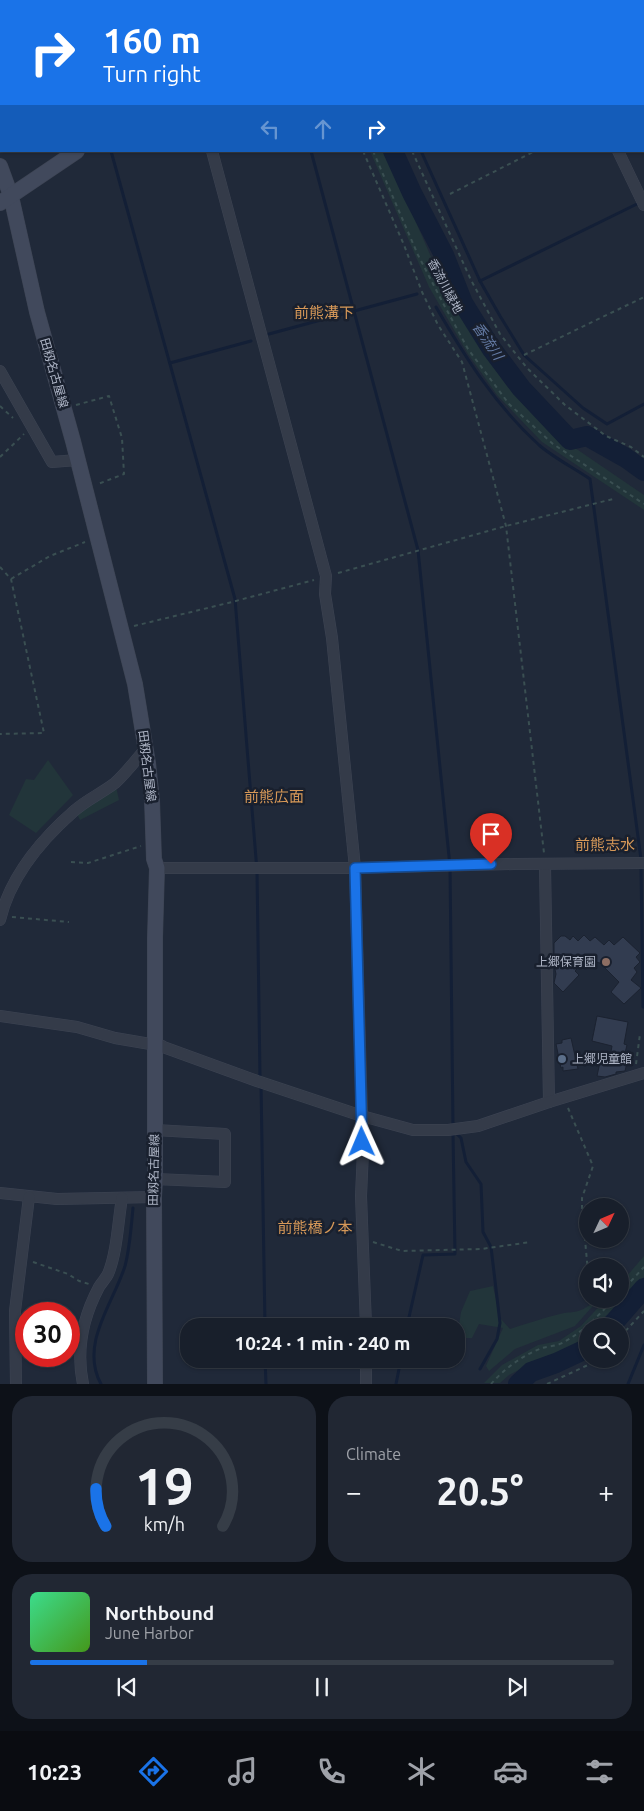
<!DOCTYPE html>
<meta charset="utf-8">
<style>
body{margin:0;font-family:Ubuntu,"Noto Sans JP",sans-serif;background:#212733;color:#f1f3f6;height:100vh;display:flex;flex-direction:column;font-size:19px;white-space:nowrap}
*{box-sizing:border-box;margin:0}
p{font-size:16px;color:#9fa2a9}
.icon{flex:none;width:28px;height:28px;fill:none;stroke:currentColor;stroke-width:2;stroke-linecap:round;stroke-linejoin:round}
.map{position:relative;height:1384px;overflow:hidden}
.details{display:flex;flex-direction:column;gap:12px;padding:12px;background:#0d1118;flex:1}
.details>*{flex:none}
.top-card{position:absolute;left:0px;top:0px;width:645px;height:152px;box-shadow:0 1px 4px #0004,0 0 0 1px #363d47;background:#1a73e8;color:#fff;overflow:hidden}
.needle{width:32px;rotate:46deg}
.fabs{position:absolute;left:579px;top:1198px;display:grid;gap:10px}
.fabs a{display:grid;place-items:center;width:50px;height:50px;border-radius:50%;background:#181f2b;box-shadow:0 1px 4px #0004,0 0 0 1px #363d47;font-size:25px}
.speed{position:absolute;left:15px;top:1302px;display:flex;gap:10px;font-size:25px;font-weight:700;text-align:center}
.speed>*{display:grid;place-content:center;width:65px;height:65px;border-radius:50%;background:#181f2b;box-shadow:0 1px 4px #0004,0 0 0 1px #363d47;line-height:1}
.speed .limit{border:8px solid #d22;background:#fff;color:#111}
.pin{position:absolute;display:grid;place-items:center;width:42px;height:42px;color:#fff;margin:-51px -21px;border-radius:50% 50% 50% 0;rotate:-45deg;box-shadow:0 0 5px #0007}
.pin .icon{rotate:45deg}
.me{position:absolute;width:55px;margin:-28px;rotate:359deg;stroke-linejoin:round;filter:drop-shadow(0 0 4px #0008)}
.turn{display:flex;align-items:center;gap:18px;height:105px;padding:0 20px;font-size:22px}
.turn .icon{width:65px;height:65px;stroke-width:2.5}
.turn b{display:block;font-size:35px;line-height:42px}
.lanes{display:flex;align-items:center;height:48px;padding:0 20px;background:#0003;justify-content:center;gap:25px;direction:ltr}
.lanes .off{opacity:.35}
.big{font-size:38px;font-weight:700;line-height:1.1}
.details .widget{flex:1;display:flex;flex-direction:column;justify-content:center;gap:8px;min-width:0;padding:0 18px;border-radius:20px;background:#212733}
.details .dial{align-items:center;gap:0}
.dial svg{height:130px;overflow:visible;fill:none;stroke:#363d47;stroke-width:7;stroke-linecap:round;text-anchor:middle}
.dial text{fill:#f1f3f6;stroke:none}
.song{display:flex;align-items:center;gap:15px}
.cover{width:60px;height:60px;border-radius:8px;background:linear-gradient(135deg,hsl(150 70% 55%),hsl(100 70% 35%))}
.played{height:5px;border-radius:2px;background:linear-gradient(90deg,#1a73e8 20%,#363d47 20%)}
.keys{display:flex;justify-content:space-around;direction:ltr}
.heat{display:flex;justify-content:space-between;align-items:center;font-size:28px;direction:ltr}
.details .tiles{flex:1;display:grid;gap:12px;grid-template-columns:1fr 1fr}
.widget:last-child{grid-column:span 2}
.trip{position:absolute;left:180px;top:1318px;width:285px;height:50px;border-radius:20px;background:#181f2b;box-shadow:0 1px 4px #0004,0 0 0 1px #363d47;font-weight:700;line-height:50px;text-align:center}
.tabs{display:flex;height:80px;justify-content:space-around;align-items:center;background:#0a0c11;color:#9fa2a9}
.tabs .icon{width:35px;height:35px}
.tabs .active{color:#1a73e8}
.tabs b{font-size:22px;color:#f1f3f6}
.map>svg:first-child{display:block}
</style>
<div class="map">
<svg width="644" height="1384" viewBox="0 0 644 1384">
<rect width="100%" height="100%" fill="#202939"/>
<!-- green -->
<g fill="#22353a">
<path d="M370 151H385L442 282 480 347 507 386 553 433 644 495V510L542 442 497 395 468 354 429 287Z"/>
<path d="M48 760 73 795 36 833 9 815 26 779 34 780Z"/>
<path d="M115 782 119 800 80 820 75 810Z"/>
<path d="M644 1256V1277L596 1326H588L587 1336 566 1350 544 1357 509 1375 500 1383H484L502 1365 538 1345 559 1341 581 1326 606 1299H620V1284Z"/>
<path d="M493 1286 500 1318 510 1329C526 1324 543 1318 560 1314 573 1311 577 1314 590 1305L591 1299H599L575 1326 515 1349 489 1371 486 1366 503 1328 479 1324 472 1338H457L461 1312 470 1291Z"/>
</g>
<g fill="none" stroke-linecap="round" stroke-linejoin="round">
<!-- stream -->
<g stroke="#131f36" stroke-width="3">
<path d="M376 0V1"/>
<path d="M629 1 632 0"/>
<path d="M111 151 235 599 257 871 260 1078"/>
<path d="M311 151 418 550 450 866 453 1127"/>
<path d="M421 151 480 281 500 316 524 355 583 408 607 424 644 404"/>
<path d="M480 281 641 202"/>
<path d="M436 307C465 357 496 406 539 445 554 458 574 468 590 479L641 859"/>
<path d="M269 334 417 294"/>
<path d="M170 363 251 341"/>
<path d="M641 866 643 1007"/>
<path d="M261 1084 265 1326"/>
<path d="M455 1132 461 1138 466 1162 481 1184 483 1232 491 1247 500 1323 497 1339 480 1369"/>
<path d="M407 1326 423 1255 455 1254 453 1133"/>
<path d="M265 1359 266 1384"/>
<path d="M101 1384C79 1344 114 1302 125 1266 130 1247 131 1228 133 1208"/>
<path d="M396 1384 401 1359"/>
<path d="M628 1384 644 1345"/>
</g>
<!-- river -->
<g stroke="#131f36" stroke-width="20">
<path d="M349 0 350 1"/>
<path d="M393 151 412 193 444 255 463 303 491 348 521 388 570 440 587 436 626 458 644 471"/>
<path d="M611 1326 644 1288"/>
<path d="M518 1384 531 1372 556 1363 588 1348"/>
</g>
</g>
<!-- building -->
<g fill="#323c50" stroke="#1b2230">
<path d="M584 935 590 941 595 937 604 945 609 940 614 945 623 937 640 953 636 957 640 962 634 968 637 972 631 980 641 988 624 1004 611 992 619 982 600 963 591 961 589 962 586 960 575 971 579 975 563 992 554 983 556 974 554 965 556 963 554 962V943L561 936H565L570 940 573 936 578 941Z"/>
<path d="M597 1016 628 1022 624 1044 627 1045 625 1053 629 1055 625 1071 616 1072V1074L605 1077 597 1076 600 1062 609 1063 612 1046 592 1041Z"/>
<path d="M571 1038 578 1069 563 1071V1067L561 1068 556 1044 562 1043V1040Z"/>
</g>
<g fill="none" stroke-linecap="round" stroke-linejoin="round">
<!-- street casing -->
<g stroke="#3d4453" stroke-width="12">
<g id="street">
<path d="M20 0 21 1"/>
<path d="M163 0V1"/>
<path d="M544 0 545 1"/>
<path d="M0 59 1 58"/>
<path d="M212 151 326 576 325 594 332 638 355 868 363 1151 361 1196 366 1326"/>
<path d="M618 151 644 205"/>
<path d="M0 371 52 462 77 460"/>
<path d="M545 865 549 1102"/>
<path d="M157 868H355L514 864 644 863"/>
<path d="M0 920C10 877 41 840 74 811 86 800 102 793 115 783 126 773 136 760 146 748"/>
<path d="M0 1016 77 1027 115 1038 162 1046"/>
<path d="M155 1044 257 1081 362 1116 413 1130H448L478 1126 549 1102 644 1073"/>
<path d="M155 1130 225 1134V1182L155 1179"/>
<path d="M0 1193 57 1199 154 1197"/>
<path d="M16 1384 15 1311 29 1197"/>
<path d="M83 1384C76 1350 83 1317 99 1287 102 1282 106 1278 108 1274 117 1253 118 1221 122 1198"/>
<path d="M366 1384V1359"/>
</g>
</g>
<!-- secondary casing -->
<g stroke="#3d4453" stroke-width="16">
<g id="secondary">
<path d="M285 1 286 0"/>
<path d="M0 166 11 196 37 312 73 441 135 684 148 763 152 800 154 859 157 868 155 938V1179L154 1197 155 1384"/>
<path d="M0 203 77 151"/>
</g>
</g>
<!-- path -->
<g stroke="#3a4f52" stroke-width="2" stroke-dasharray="4 4" stroke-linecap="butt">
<path d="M323 0 324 1"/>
<path d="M326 0V1"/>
<path d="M368 0V1"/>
<path d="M401 1 403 0"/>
<path d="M363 151 404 245 422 292 438 325 462 362 506 526 544 853"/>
<path d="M373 151 418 255 444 305 468 349 509 404 553 444 644 504"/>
<path d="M412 151 471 280 500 334 527 368 565 405 606 436 631 447 644 457"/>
<path d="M450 194 535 151"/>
<path d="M524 355 644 297"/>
<path d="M76 405 109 396 122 438 124 474 98 484"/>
<path d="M0 406 13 418"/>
<path d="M0 457 24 434"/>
<path d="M0 567 11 579 44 733 0 734"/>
<path d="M338 573 506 526 613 499"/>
<path d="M11 579 50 556 85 542"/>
<path d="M134 626 232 602 314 580"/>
<path d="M71 862 88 863 141 846"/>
<path d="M12 917 69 922"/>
<path d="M636 1064 640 1034"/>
<path d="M568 1108 593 1166 582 1198V1207L588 1272"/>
<path d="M373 1242 402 1251 481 1249 531 1242"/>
<path d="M33 1262 68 1274 79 1281 89 1284"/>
<path d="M620 1293 644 1267"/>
<path d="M620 1337 644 1311"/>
<path d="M491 1384C504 1369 523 1355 542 1348 549 1346 558 1346 564 1342 584 1331 599 1315 614 1299"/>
<path d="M547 1384 588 1365 596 1359"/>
</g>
<!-- street -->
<use href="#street" stroke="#343b49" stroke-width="11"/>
<!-- secondary -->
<use href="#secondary" stroke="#41495c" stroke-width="15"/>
</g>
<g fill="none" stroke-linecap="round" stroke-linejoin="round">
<!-- route casing -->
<g stroke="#114b97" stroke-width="12">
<path id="route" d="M362 1142 355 868 491 864"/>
</g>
<!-- route -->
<use href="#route" stroke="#1a73e8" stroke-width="9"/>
</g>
<!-- markers -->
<circle fill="#8d6e63" stroke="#19202e" stroke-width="2" cx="606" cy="962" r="5"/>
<circle fill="#5c6f8a" stroke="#19202e" stroke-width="2" cx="562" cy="1059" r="5"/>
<g text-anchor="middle" stroke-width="5" stroke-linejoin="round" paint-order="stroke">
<!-- street labels -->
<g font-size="12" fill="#aeb5c6" stroke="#19202e">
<text transform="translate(445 286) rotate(62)" y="4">香流川緑地</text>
<text transform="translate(54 373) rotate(74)" y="4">田籾名古屋線</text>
<text transform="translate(147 766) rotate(83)" y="4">田籾名古屋線</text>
<text transform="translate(154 1170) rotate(-89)" y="4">田籾名古屋線</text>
</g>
<!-- poi labels -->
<g font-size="12" fill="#aeb5c6" stroke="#19202e" text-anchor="end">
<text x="596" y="966">上郷保育園</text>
<text x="572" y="1063" text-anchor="start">上郷児童館</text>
</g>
<!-- water labels -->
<g font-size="14" font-style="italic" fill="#657ca6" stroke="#19202e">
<text transform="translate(488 341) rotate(56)" y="5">香流川</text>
</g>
<!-- quarter labels -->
<g font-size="15" fill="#d69858" stroke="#19202e">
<text x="324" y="318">前熊溝下</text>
<text x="274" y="802">前熊広面</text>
<text x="605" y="850">前熊志水</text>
<text x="315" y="1233">前熊橋ノ本</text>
</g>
</g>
</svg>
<div class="fabs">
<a><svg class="needle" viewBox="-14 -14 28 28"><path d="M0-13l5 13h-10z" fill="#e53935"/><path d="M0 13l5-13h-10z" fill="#9fa2a9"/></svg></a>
<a><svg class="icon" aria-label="sound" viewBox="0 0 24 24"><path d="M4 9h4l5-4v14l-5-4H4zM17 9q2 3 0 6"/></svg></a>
<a><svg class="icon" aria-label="search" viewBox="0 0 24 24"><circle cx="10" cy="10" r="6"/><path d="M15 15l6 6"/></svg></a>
</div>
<div class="speed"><div class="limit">30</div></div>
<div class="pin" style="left:491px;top:864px;background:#d93025"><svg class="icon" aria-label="arrive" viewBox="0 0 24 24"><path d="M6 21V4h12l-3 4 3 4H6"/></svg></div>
<svg class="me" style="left:362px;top:1142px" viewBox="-20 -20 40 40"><path d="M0-17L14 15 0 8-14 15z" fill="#1a73e8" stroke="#fff" stroke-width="4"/></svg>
<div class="trip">10:24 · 1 min · 240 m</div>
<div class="top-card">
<div class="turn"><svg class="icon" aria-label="right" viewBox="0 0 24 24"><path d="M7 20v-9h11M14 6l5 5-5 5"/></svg><div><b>160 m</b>Turn right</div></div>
<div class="lanes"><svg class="icon off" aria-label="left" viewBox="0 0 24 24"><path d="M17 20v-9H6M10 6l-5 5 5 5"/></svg><svg class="icon off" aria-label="ahead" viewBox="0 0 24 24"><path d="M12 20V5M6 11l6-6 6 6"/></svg><svg class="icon" aria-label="right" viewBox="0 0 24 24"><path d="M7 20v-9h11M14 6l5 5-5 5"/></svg></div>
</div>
</div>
<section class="details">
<div class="tiles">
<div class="widget dial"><svg viewBox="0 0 100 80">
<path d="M14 69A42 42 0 1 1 86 69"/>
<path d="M14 69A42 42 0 0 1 8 46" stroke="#1a73e8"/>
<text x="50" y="56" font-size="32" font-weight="700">19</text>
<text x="50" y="72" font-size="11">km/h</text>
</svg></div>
<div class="widget"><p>Climate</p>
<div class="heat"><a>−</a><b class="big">20.5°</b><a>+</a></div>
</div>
<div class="widget">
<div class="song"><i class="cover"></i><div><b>Northbound</b><p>June Harbor</p></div></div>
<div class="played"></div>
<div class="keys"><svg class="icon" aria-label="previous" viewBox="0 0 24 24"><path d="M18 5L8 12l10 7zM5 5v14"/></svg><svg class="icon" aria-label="pause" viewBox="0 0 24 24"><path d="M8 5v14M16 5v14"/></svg><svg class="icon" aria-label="next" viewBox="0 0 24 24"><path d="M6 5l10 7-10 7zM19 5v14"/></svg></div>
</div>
</div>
</section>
<nav class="tabs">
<b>10:23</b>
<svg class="icon active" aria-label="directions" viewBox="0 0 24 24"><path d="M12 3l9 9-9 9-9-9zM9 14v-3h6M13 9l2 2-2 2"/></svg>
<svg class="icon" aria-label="music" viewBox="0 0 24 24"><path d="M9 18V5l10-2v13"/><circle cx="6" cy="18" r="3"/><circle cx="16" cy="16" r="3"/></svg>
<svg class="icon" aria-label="phone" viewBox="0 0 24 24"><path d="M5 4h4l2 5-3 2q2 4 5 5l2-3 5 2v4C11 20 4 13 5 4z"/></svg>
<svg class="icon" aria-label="climate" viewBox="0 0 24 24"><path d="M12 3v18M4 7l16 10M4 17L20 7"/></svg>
<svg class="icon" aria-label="car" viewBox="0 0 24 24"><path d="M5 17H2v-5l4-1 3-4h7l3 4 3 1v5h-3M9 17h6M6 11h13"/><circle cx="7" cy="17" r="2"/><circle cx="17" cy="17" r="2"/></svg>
<svg class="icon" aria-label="filters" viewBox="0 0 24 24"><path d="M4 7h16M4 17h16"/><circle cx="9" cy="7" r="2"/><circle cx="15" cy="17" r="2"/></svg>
</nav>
